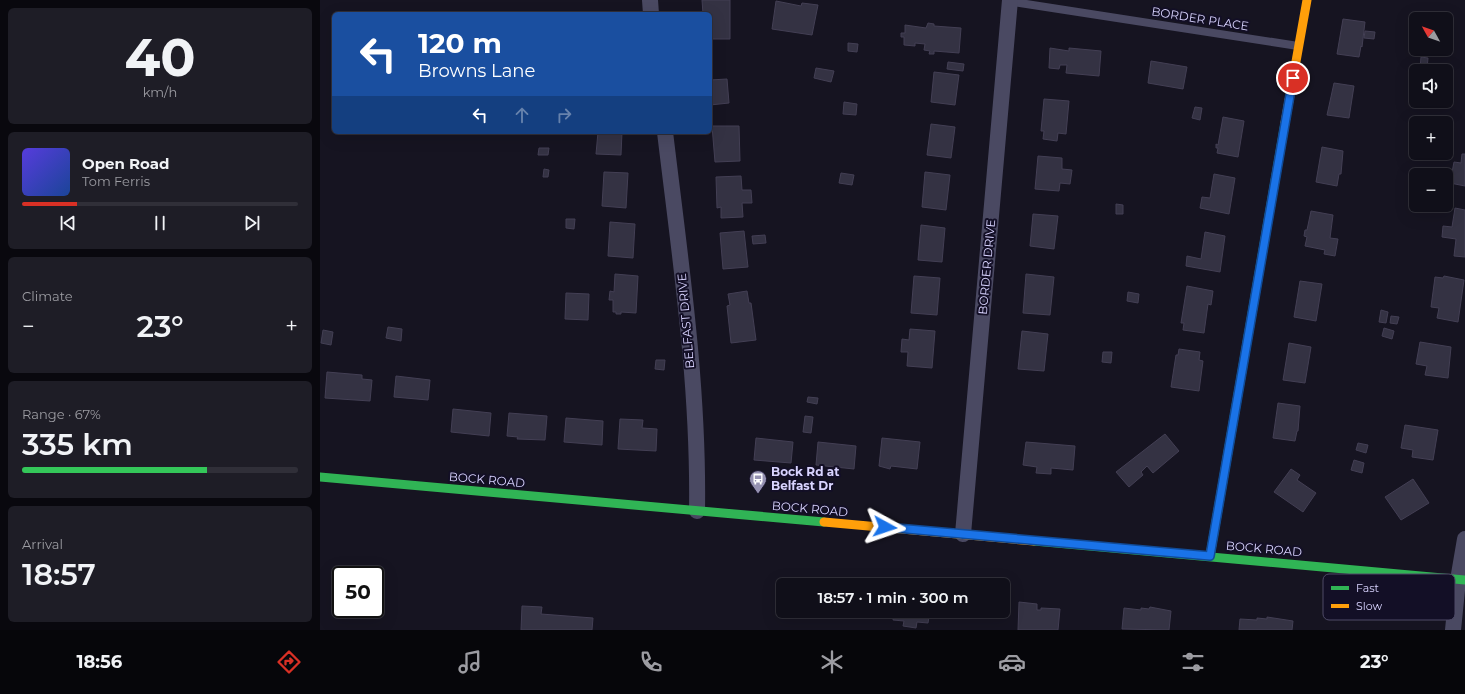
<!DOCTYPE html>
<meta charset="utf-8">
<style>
body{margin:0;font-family:Montserrat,sans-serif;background:#1e1d26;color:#f1f3f6;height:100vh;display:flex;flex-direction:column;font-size:15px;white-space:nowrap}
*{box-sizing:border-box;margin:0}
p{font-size:13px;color:#9c9ca2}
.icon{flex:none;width:22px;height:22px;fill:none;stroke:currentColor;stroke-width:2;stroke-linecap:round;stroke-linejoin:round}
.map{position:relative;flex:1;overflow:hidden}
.panel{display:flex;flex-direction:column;gap:8px;padding:8px;background:#09080e;width:320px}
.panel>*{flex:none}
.banner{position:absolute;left:12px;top:12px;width:380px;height:122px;border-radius:6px;box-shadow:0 4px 16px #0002,0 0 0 1px #302f38;background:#1a4fa0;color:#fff;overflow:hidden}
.needle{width:26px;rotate:310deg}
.buttons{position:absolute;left:1089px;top:12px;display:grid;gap:8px}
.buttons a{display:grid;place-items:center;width:44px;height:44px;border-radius:6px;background:#100f19;box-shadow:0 4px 16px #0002,0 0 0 1px #302f38;font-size:20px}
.speed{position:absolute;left:12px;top:566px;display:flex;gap:8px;font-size:20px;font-weight:700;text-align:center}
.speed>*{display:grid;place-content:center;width:52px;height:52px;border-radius:50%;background:#100f19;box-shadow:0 4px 16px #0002,0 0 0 1px #302f38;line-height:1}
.speed .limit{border:2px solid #111;border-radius:6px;background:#fff;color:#111}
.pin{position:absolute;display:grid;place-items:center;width:34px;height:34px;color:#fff;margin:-17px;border:2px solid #fff;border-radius:50%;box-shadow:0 1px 4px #0007}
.me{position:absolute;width:44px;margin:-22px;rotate:95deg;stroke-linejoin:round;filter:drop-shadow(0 0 3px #0008)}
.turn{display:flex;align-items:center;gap:14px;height:84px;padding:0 20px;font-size:18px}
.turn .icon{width:52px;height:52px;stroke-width:2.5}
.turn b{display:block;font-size:28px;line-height:34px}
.lanes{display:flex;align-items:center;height:38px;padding:0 20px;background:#0003;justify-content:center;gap:20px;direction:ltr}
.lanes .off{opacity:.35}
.big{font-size:30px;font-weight:600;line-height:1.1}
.panel .tile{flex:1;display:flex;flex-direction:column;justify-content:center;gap:6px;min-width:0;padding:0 14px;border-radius:6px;background:#1e1d26}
.panel .dial{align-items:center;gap:0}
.dial b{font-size:52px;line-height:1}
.song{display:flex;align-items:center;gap:12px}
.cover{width:48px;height:48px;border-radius:6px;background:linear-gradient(135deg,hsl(250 70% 55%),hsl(220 70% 35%))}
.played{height:4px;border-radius:2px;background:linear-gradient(90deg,#d93025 20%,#302f38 20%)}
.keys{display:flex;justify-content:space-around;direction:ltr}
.heat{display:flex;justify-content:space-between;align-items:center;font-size:22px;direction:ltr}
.charge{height:6px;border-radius:3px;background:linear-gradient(90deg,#34c759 67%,#302f38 0)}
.trip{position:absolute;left:456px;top:578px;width:234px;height:40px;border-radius:6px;background:#100f19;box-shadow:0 4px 16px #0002,0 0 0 1px #302f38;font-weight:600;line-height:40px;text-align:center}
.menu{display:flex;height:64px;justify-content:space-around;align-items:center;background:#06060a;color:#9c9ca2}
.menu .icon{width:28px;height:28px}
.menu .current{color:#d93025}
.menu b{font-size:18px;color:#f1f3f6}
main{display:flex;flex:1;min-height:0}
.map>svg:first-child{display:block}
</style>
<main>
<section class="panel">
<div class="tile dial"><b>40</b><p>km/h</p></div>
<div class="tile">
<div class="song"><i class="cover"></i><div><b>Open Road</b><p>Tom Ferris</p></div></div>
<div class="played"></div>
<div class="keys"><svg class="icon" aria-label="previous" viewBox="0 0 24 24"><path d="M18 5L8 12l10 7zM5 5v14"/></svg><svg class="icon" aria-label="pause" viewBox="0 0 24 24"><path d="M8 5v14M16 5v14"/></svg><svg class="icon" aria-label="next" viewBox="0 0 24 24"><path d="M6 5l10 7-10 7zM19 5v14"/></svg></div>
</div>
<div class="tile"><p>Climate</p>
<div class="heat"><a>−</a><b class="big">23°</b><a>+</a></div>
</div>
<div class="tile"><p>Range · 67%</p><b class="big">335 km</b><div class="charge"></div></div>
<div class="tile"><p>Arrival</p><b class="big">18:57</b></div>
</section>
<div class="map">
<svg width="1145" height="630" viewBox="0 0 1145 630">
<rect width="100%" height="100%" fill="#161421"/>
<!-- building -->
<g fill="#343243" stroke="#433f54">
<path d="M382 0H410V39H390V14H383Z"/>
<path d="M456 1 481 6 482 3 498 5 492 35 452 29Z"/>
<path d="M1023 19 1045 22 1042 47 1041 46 1039 57 1017 54Z"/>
<path d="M608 23 614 24V26L641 28 639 53 614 51V54H609L610 51 604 50 605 44 595 43V46L584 45V37H581V33H585V25L606 28Z"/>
<path d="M1045 31 1055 32 1054 39 1044 38Z"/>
<path d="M528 43 538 44 537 52 528 51Z"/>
<path d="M730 48 749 51V48L781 51 779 76 746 73 747 65H740L739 69 729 68Z"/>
<path d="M1101 57 1108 58 1107 69 1100 68Z"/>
<path d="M831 61 867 67 863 89 828 83Z"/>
<path d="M628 62 644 64 643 71 627 69Z"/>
<path d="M496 68 514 71 511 82 494 78Z"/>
<path d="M614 72 639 75 635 105 611 102Z"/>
<path d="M407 79 409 103 390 105V80Z"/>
<path d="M1014 83 1034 86 1029 118 1007 115Z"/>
<path d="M724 99 749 101 746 134 738 133 737 141 723 139 724 131H721Z"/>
<path d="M524 102 537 104 536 115 523 114Z"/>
<path d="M875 107 882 108 880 120 872 118Z"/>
<path d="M903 117 924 121 918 157 897 153 898 148H896V144L898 145Z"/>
<path d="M611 124 635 127 631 158 607 155Z"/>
<path d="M392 126H419L420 161 395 162Z"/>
<path d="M278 132H302L301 155 276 154Z"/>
<path d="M1002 147 1023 151 1021 174H1019L1017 186 996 182Z"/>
<path d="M219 148H229L228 155H218Z"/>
<path d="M1142 154H1145V186L1130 183 1134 162 1141 163Z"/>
<path d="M718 156 742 158V169L752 170 750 184 740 183 739 191 715 189Z"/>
<path d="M224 169 229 170 228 177H223Z"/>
<path d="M284 172 308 173 306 208 282 206Z"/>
<path d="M605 172 630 175 626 210 602 207Z"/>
<path d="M521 173 534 175 532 185 519 183Z"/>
<path d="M894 174 915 178 909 214 880 208 882 197 890 198Z"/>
<path d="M421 176 422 190H431L432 203H422L423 217 401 218V207L397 208 396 177Z"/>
<path d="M796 204 803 205V214H796Z"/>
<path d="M1135 208 1145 210V257L1134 256 1136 239 1122 237 1123 226 1132 227Z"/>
<path d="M991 211 1013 215 1010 238 1018 239 1015 256 1004 254 1005 250 985 246 987 237 984 236 985 230H987Z"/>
<path d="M713 214 738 216 734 249 710 246Z"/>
<path d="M246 219H255L254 229 246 228Z"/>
<path d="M290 222 315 224 313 258 288 256Z"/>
<path d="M601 225 625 228 622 262 598 260Z"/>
<path d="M424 231 428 267 403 269 400 233Z"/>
<path d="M885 232 905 236 900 272 866 266 867 256 881 259Z"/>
<path d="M445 235 446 243 433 244 432 236Z"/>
<path d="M295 274 318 276 316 313 301 312V314H296V312H293V300H289L290 291 294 292Z"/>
<path d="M706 274 734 277 730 315 703 313Z"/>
<path d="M594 276 620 278 617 315 591 313Z"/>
<path d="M1124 276 1144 280 1138 322 1117 318 1119 308 1111 307 1115 277 1123 278Z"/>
<path d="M980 281 1002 284 996 321 974 317Z"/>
<path d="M867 286 893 291 891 305 888 304 884 333 863 330 864 323H861Z"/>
<path d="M427 291 429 303H431L436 340 411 343 407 306 410 305 408 294Z"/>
<path d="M808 292 819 294 818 303 807 301Z"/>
<path d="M246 293 269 294 268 320 245 319Z"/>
<path d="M1061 310 1068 312 1066 323 1059 322Z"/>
<path d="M1071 316 1079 317 1077 324 1070 323Z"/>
<path d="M68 327 82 329 81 341 66 338Z"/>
<path d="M1064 328 1074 331 1072 339 1062 336Z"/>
<path d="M590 329 615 331 612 368 587 366 588 352H581L582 339 589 340Z"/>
<path d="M3 330 13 332 11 345 1 343Z"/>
<path d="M702 331 728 334 724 371 698 369Z"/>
<path d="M1100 342 1131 347 1128 378 1105 375 1107 366 1096 364Z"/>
<path d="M969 343 991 347 985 383 963 380Z"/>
<path d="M859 349 880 352 879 360 883 361 879 391 851 387 856 355H858Z"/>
<path d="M783 352H792L791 363 782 362Z"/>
<path d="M336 360H345L344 370 335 369Z"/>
<path d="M7 372 42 375V379L52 380 50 401 5 398Z"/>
<path d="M76 376 110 380 108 400 74 397Z"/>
<path d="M488 397 498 398 497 404 487 402Z"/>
<path d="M958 403 980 406 978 431H977L975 441 953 438Z"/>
<path d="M133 409 171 413 169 436 131 432Z"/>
<path d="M189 413 227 416 225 440 197 439 198 437 187 436Z"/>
<path d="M485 416 493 417 491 433 483 432Z"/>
<path d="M246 418 283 421 282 445 244 442Z"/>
<path d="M300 419 323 420 322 428 337 429 336 451 298 449Z"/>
<path d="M1085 425 1118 430 1113 460 1092 457 1093 450 1081 448Z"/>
<path d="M845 434 859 451 833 473 827 466 821 472 823 475 809 487 796 472Z"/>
<path d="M436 438 473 442 471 463 434 460Z"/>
<path d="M562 438 600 442 597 469 571 466 570 469 559 466Z"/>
<path d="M498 442 536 446 534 469 496 465Z"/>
<path d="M706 442 755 446 753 470 731 468V474L716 473 717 467 703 465Z"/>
<path d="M1038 443 1048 445 1046 453 1036 450Z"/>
<path d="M1034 460 1044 463 1042 473 1031 470Z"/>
<path d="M971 469 980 475 977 480 996 493 983 512 954 492Z"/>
<path d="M1093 479 1109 503 1081 520 1065 497Z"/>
<path d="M699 602 717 604V610H721V608L740 609 738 630H698Z"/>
<path d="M202 606 222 607 221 614 273 618 272 630H201Z"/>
<path d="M830 607 851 611 849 630 802 629 804 608 821 610V608L829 609Z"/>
<path d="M574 611H610L608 623 597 622 596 628 583 626 584 621 573 620Z"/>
<path d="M947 617 973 621 972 630H919L920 619 937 620V618L947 619Z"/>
</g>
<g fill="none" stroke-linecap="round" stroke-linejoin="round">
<!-- lane -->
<path stroke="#4a4962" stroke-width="8" d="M687 1 978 46"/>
<!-- street -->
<g stroke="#4a4962" stroke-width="16">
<path d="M330 0 331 14"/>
<path d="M345 132C360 258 379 384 377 511"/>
<path d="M643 534 690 0"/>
<path d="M1133 630 1138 580 1145 539"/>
</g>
<!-- fast -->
<g stroke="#30b455" stroke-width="9">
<path d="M0 477 504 522"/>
<path d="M714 541 1145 580"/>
<path d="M890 556 965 123"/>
</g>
<!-- slow -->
<g stroke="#ff9f0a" stroke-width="9">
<path d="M965 123 987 0"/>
<path d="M504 522 714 541"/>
</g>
</g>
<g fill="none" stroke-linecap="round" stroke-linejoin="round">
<!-- route casing -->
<g stroke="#114b97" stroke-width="10">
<path id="route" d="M565 527 890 556 973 78"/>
</g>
<!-- route -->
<use href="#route" stroke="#1a73e8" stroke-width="7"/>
</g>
<!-- icons -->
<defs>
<g id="bus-pin" transform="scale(0.9)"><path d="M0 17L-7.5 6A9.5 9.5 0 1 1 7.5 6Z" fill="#9591b1" stroke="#130f26"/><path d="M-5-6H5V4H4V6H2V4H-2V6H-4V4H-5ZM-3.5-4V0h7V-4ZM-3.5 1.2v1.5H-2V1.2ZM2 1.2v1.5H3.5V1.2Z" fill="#fff"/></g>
</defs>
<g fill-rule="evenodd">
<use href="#bus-pin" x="438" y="479"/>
</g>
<g text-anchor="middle" stroke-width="4" stroke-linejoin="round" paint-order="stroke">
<!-- street labels -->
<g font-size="12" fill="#d9d4ff" stroke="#130f26">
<text transform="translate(880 19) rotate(9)" y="4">BORDER PLACE</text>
<text transform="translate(667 267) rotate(-85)" y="4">BORDER DRIVE</text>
<text transform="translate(366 321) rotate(-95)" y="4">BELFAST DRIVE</text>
<text transform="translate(167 480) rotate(5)" y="4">BOCK ROAD</text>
<text transform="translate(490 509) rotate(5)" y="4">BOCK ROAD</text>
<text transform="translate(944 549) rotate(5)" y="4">BOCK ROAD</text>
</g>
<!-- poi labels -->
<g font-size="12" font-weight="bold" fill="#d9d4ff" stroke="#130f26" text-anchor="start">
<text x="451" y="476">Bock Rd at<tspan x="451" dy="14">Belfast Dr</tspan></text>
</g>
</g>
<!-- legend -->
<rect x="1003" y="574" width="132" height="46" rx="6" fill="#130f26" stroke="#4e4a67" stroke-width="1"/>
<rect x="1011" y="586" width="18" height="4" fill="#30b455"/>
<rect x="1011" y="604" width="18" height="4" fill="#ff9f0a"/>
<g font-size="11" fill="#d9d4ff">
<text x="1036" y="592">Fast</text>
<text x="1036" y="610">Slow</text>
</g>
</svg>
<div class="buttons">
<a><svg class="needle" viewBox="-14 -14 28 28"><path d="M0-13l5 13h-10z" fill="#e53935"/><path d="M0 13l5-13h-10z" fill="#9c9ca2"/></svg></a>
<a><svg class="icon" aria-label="sound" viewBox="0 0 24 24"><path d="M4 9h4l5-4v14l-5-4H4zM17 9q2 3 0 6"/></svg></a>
<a>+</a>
<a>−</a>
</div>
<div class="speed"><div class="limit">50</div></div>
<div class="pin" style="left:973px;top:78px;background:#d93025"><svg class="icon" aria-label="arrive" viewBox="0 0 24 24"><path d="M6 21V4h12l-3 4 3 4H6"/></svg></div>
<svg class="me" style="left:565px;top:527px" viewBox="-20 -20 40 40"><path d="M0-17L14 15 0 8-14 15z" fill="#1a73e8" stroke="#fff" stroke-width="4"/></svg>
<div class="trip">18:57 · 1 min · 300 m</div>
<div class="banner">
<div class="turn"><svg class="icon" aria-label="left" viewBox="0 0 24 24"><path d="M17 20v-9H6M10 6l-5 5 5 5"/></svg><div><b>120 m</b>Browns Lane</div></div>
<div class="lanes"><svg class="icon" aria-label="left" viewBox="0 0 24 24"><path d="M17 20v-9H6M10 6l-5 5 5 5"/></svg><svg class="icon off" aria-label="ahead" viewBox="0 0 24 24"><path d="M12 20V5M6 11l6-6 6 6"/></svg><svg class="icon off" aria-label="right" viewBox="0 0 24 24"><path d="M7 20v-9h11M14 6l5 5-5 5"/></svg></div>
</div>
</div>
</main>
<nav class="menu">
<b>18:56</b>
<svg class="icon current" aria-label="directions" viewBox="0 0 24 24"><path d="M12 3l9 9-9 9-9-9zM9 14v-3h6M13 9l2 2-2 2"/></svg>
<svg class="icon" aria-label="music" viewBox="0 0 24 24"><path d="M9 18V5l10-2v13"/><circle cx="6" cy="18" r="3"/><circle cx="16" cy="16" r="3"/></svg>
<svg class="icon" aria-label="phone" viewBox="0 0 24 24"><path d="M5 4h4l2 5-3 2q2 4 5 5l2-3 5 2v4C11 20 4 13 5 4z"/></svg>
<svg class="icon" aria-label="climate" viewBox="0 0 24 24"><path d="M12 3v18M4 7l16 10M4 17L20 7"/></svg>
<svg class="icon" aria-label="car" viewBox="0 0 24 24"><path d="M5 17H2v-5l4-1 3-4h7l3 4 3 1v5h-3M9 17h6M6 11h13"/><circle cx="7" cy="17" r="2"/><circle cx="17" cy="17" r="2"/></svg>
<svg class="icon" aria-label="filters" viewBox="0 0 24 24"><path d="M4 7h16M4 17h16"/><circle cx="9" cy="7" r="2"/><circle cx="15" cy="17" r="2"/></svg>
<b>23°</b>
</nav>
